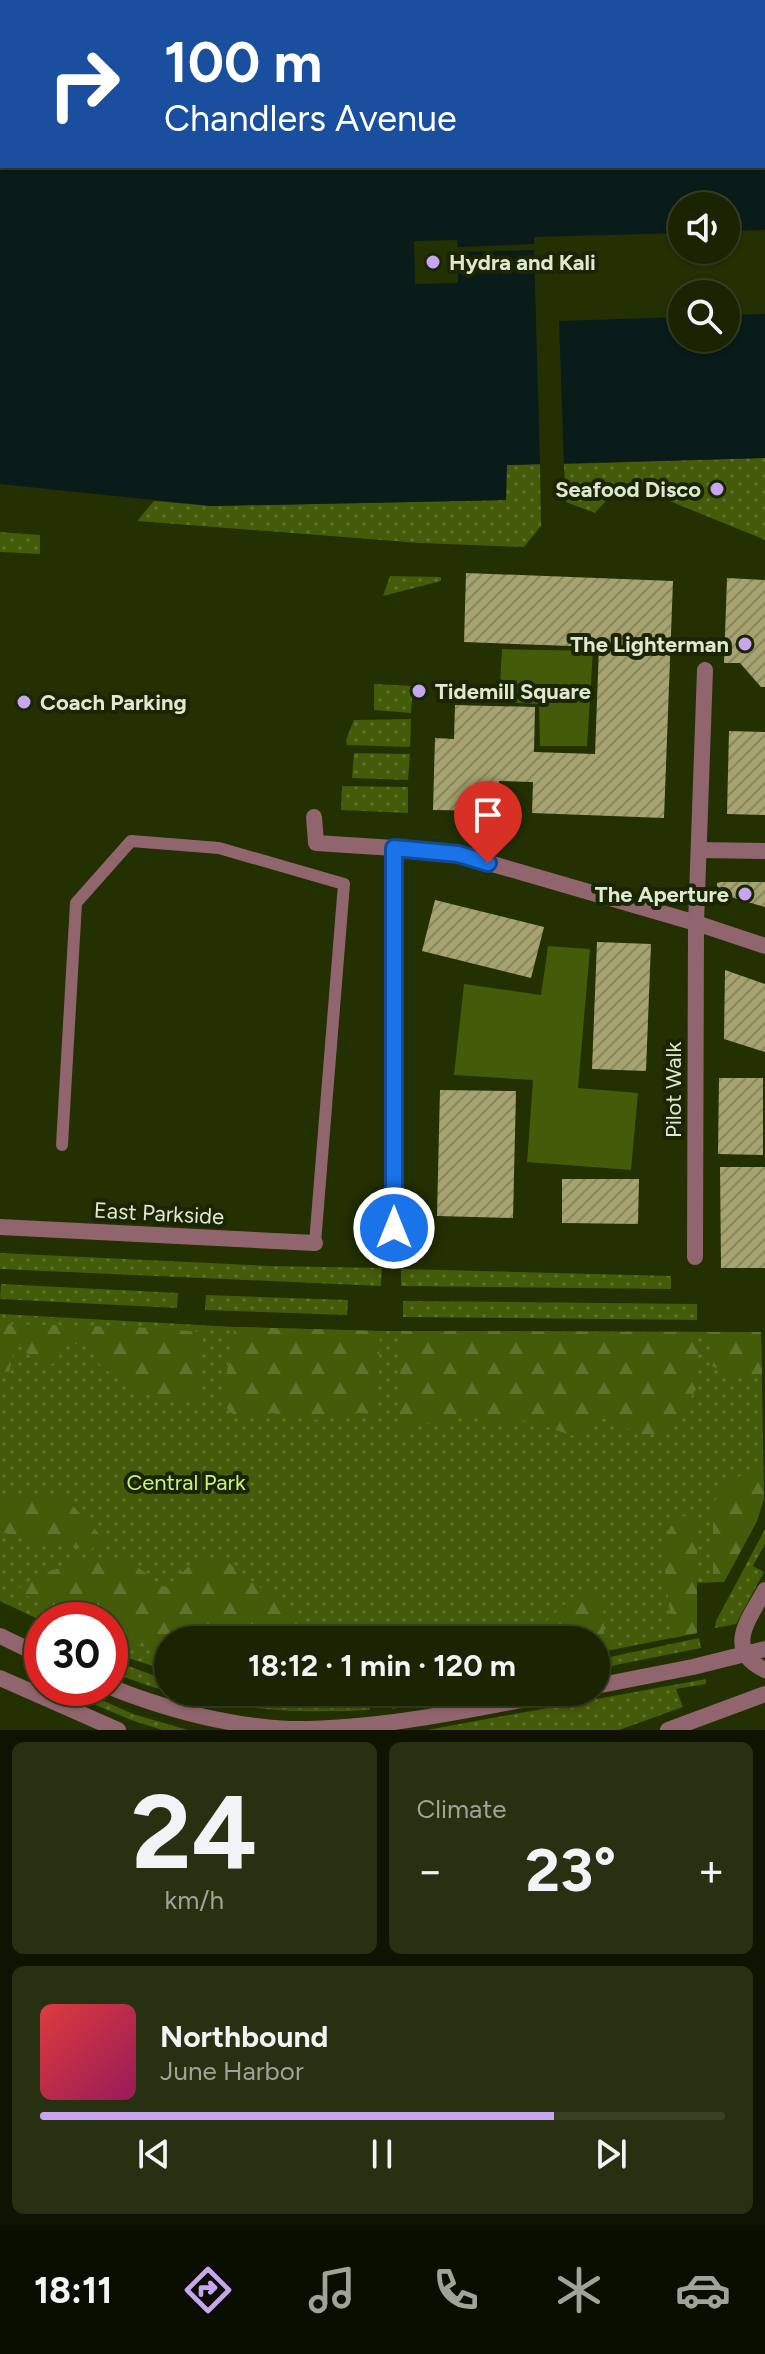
<!DOCTYPE html>
<meta charset="utf-8">
<style>
body{margin:0;font-family:Figtree,sans-serif;background:#273011;color:#f1f3f6;height:100vh;display:flex;flex-direction:column;font-size:30px;white-space:nowrap}
*{box-sizing:border-box;margin:0}
p{font-size:26px;color:#9fa499}
.icon{flex:none;width:44px;height:44px;fill:none;stroke:currentColor;stroke-width:2;stroke-linecap:round;stroke-linejoin:round}
.map{position:relative;height:1730px;overflow:hidden}
.side{display:flex;flex-direction:column;gap:12px;padding:12px;background:#0e1401;flex:1}
.side>*{flex:none}
.top-card{position:absolute;left:0px;top:0px;width:766px;height:168px;box-shadow:0 2px 6px #0004,0 0 0 2px #384124;background:#1a4fa0;color:#fff;overflow:hidden}
.tools{position:absolute;left:668px;top:192px;display:grid;gap:16px}
.tools a{display:grid;place-items:center;width:72px;height:72px;border-radius:50%;background:#1a2402;box-shadow:0 2px 6px #0004,0 0 0 2px #384124;font-size:40px}
.speed{position:absolute;left:24px;top:1602px;display:flex;gap:16px;font-size:40px;font-weight:700;text-align:center}
.speed>*{display:grid;place-content:center;width:104px;height:104px;border-radius:50%;background:#1a2402;box-shadow:0 2px 6px #0004,0 0 0 2px #384124;line-height:1}
.speed .limit{border:12px solid #d22;background:#fff;color:#111}
.pin{position:absolute;display:grid;place-items:center;width:68px;height:68px;color:#fff;margin:-82px -34px;border-radius:50% 50% 50% 0;rotate:-45deg;box-shadow:0 0 8px #0007}
.pin .icon{rotate:45deg}
.me{position:absolute;width:88px;margin:-44px;rotate:0deg;stroke-linejoin:round;filter:drop-shadow(0 0 6px #0008)}
.turn{display:flex;align-items:center;gap:28px;height:168px;padding:0 32px;font-size:36px}
.turn .icon{width:104px;height:104px;stroke-width:2.5}
.turn b{display:block;font-size:56px;line-height:68px}
.big{font-size:60px;font-weight:700;line-height:1.1}
.side .tile{flex:1;display:flex;flex-direction:column;justify-content:center;gap:12px;min-width:0;padding:0 28px;border-radius:12px;background:#273011}
.side .dial{align-items:center;gap:0}
.dial b{font-size:104px;line-height:1}
.song{display:flex;align-items:center;gap:24px}
.cover{width:96px;height:96px;border-radius:12px;background:linear-gradient(135deg,hsl(0 70% 55%),hsl(330 70% 35%))}
.played{height:8px;border-radius:4px;background:linear-gradient(90deg,#c8a6ef 75%,#384124 75%)}
.keys{display:flex;justify-content:space-around;direction:ltr}
.heat{display:flex;justify-content:space-between;align-items:center;font-size:44px;direction:ltr}
.side .tiles{flex:1;display:grid;gap:12px;grid-template-columns:1fr 1fr}
.tile:last-child{grid-column:span 2}
.trip{position:absolute;left:154px;top:1626px;width:456px;height:80px;border-radius:40px;background:#1a2402;box-shadow:0 2px 6px #0004,0 0 0 2px #384124;font-weight:700;line-height:80px;text-align:center}
.tab-bar{display:flex;height:128px;justify-content:space-around;align-items:center;background:#0a0e01;color:#9fa499}
.tab-bar .icon{width:56px;height:56px}
.tab-bar .selected{color:#c8a6ef}
.tab-bar b{font-size:36px;color:#f1f3f6}
.map>svg:first-child{display:block}
</style>
<div class="map">
<svg width="765" height="1730" viewBox="0 0 765 1730">
<defs>
<pattern id="grass-dots" width="8" height="8" patternUnits="userSpaceOnUse" patternTransform="scale(2)"><rect width="8" height="8" fill="#445b09"/><path d="M2 2h.1M6 6h.1" fill="none" stroke="#5f732c" stroke-width="1.8" stroke-linecap="round"/></pattern>
<pattern id="forest-firs" width="22" height="20" patternUnits="userSpaceOnUse" patternTransform="scale(2)"><rect width="22" height="20" fill="#445b09"/><path d="M5 1l3.5 6h-7zM16 11l3.5 6h-7z" fill="#5f732c"/></pattern>
<pattern id="building-hatch" width="6" height="6" patternUnits="userSpaceOnUse" patternTransform="scale(2)"><rect width="6" height="6" fill="#a6a36f"/><path d="M-1 1l2-2M0 6l6-6M5 7l2-2" fill="none" stroke="#888760"/></pattern>
</defs>
<rect width="100%" height="100%" fill="#223002"/>
<!-- grass -->
<g fill="url(#grass-dots)">
<path d="M765 458V540L623 482 595 513 566 502 564 464Z"/>
<path d="M540 464 541 526 524 547 420 543 137 521 154 501 212 506 506 500V465Z"/>
<path d="M0 532 40 535V554L0 552Z"/>
<path d="M390 576 441 577V581L383 596Z"/>
<path d="M374 684 413 686 411 713 374 710Z"/>
<path d="M411 719 410 747 347 745 346 740 354 720Z"/>
<path d="M354 753 410 754 408 780 352 778Z"/>
<path d="M342 786 408 787V813L341 810Z"/>
<path d="M0 1253 269 1266 382 1268 381 1286 0 1269Z"/>
<path d="M401 1269 671 1276V1289L401 1286Z"/>
<path d="M1 1284 178 1293 177 1308 0 1299Z"/>
<path d="M206 1295 348 1300 347 1315 205 1310Z"/>
<path d="M403 1301 697 1304V1320L403 1317Z"/>
<path d="M0 1314 235 1327 380 1331 761 1332 764 1498 757 1521 724 1582 697 1583V1633L596 1653V1640H168V1671L110 1652V1620L42 1621 0 1601Z"/>
<path d="M765 1529V1544L753 1566 764 1572 736 1624 715 1628 716 1621Z"/>
<path d="M699 1638 701 1648 596 1669V1660Z"/>
<path d="M110 1659 168 1681V1692H216L247 1699 281 1701 318 1703 370 1699V1710C280 1715 193 1707 110 1671Z"/>
<path d="M706 1679V1684L676 1689 683 1707 619 1730H427Z"/>
<path d="M56 1688H75L133 1714 188 1730H162L131 1720Z"/>
<path d="M428 1692H479L392 1709V1697Z"/>
</g>
<!-- forest -->
<g fill="url(#forest-firs)">
<path d="M0 1324 132 1327 203 1332 199 1401 164 1399 132 1391 98 1363 97 1347 68 1343 53 1365 30 1356 16 1343 9 1372 0 1371Z"/>
<path d="M235 1327 380 1331 377 1414 357 1413 317 1420 273 1413 240 1421 221 1403Z"/>
<path d="M401 1331 698 1332V1386L682 1411 660 1434H636L613 1420 598 1418 577 1437 547 1427 534 1420 486 1424 474 1414 458 1416 441 1423 422 1424 404 1431 399 1428Z"/>
<path d="M710 1332H761L762 1376 731 1374 712 1366Z"/>
<path d="M763 1468 764 1498 757 1521 724 1582H713V1503C729 1484 738 1472 763 1468Z"/>
<path d="M54 1494 74 1507 104 1539 92 1549 36 1544 0 1531V1495Z"/>
<path d="M682 1516H697V1633L673 1638 662 1544 670 1527Z"/>
<path d="M90 1557 131 1562 165 1588 195 1561 222 1557 266 1592 295 1620 325 1627 342 1640H168V1655L110 1635V1620H77L15 1590 42 1574Z"/>
<path d="M591 1593 603 1603 605 1651 596 1653V1640H529L534 1632 575 1595Z"/>
<path d="M471 1628 486 1635 490 1640H394L395 1637Z"/>
</g>
<!-- garden -->
<g fill="#445b09">
<path d="M502 649 593 651 587 746H540L539 704 499 702Z"/>
<path d="M548 946 590 949 578 1088 638 1093 631 1170 527 1162 533 1080 454 1075 464 984 541 995Z"/>
</g>
<!-- water -->
<path fill="#091c1a" fill-rule="evenodd" d="M0 0H765V458L507 465 506 500 212 506 0 484ZM2 2H764V166H2ZM682 206H726V250H682ZM682 294H726V338H682Z"/>
<!-- pier -->
<path fill="#223002" d="M765 230V314L726 315V294H682V317L559 321 564 464H540L534 250 458 252V283L415 284 414 241 457 240 458 247 534 244V237L682 233V250H726V231Z"/>
<!-- building -->
<g fill="url(#building-hatch)">
<path d="M466 573 673 581 664 818 532 813 533 782 499 781 498 811 433 810 435 738 454 739 455 705 535 707 534 752 595 754 599 647 464 642Z"/>
<path d="M727 578 765 580V687H761L740 663H724Z"/>
<path d="M729 731 765 732V815L727 814Z"/>
<path d="M721 882H765V907L727 896 717 886V883Z"/>
<path d="M435 900 544 927 531 978 422 951Z"/>
<path d="M597 942 651 944 646 1071 592 1069Z"/>
<path d="M725 970 765 984V1052L724 1039Z"/>
<path d="M719 1078H763V1155L718 1154Z"/>
<path d="M440 1090 516 1091 513 1218 437 1216Z"/>
<path d="M720 1167H765V1268H721Z"/>
<path d="M562 1179H639L638 1224 562 1223Z"/>
</g>
<g fill="none" stroke-linecap="round" stroke-linejoin="round">
<!-- service -->
<path stroke="#91656e" stroke-width="12" d="M62 1145 76 903 131 841 219 848 344 884 315 1243"/>
<!-- pedestrian -->
<g stroke="#91656e" stroke-width="16">
<path d="M314 817 316 843 394 848"/>
<path d="M699 850 765 851"/>
</g>
<!-- minor -->
<g stroke="#91656e" stroke-width="16">
<path d="M0 1227 315 1243"/>
<path d="M394 1228V848L458 854 696 923 765 946"/>
<path d="M695 1257 696 923 705 670"/>
<path d="M765 1590C749 1619 723 1650 765 1670"/>
<path d="M0 1636 42 1656"/>
<path d="M0 1678 118 1730"/>
<path d="M596 1686 693 1667 765 1649"/>
<path d="M110 1687C168 1710 227 1726 289 1729 381 1730 473 1709 563 1692"/>
<path d="M668 1730 765 1694"/>
</g>
</g>
<g fill="none" stroke-linecap="round" stroke-linejoin="round">
<!-- route casing -->
<g stroke="#114b97" stroke-width="20">
<path id="route" d="M394 1228V848L458 854 488 863"/>
</g>
<!-- route -->
<use href="#route" stroke="#1a73e8" stroke-width="14"/>
</g>
<!-- markers -->
<g fill="#c8a6ef" stroke="#1a2504" stroke-width="3">
<circle cx="433" cy="262" r="8"/>
<circle cx="717" cy="489" r="8"/>
<circle cx="745" cy="644" r="8"/>
<circle cx="419" cy="691" r="8"/>
<circle cx="24" cy="702" r="8"/>
<circle cx="745" cy="894" r="8"/>
</g>
<g text-anchor="middle" stroke-width="8" stroke-linejoin="round" paint-order="stroke">
<!-- poi labels -->
<g font-size="22" font-weight="bold" fill="#dfe9d0" stroke="#1a2504" text-anchor="start">
<text x="449" y="270">Hydra and Kali</text>
<text x="701" y="497" text-anchor="end">Seafood Disco</text>
<text x="729" y="652" text-anchor="end">The Lighterman</text>
<text x="435" y="699">Tidemill Square</text>
<text x="40" y="710">Coach Parking</text>
<text x="729" y="902" text-anchor="end">The Aperture</text>
</g>
<!-- street labels -->
<g font-size="22" fill="#dfe9d0" stroke="#1a2504">
<text transform="translate(673 1090) rotate(-90)" y="8">Pilot Walk</text>
<text transform="translate(159 1213) rotate(3)" y="8">East Parkside</text>
</g>
<!-- park labels -->
<g font-size="22" fill="#c9f47b" stroke="#1a2504">
<text x="186" y="1490">Central Park</text>
</g>
</g>
</svg>
<div class="tools">
<a><svg class="icon" aria-label="sound" viewBox="0 0 24 24"><path d="M4 9h4l5-4v14l-5-4H4zM17 9q2 3 0 6"/></svg></a>
<a><svg class="icon" aria-label="search" viewBox="0 0 24 24"><circle cx="10" cy="10" r="6"/><path d="M15 15l6 6"/></svg></a>
</div>
<div class="speed"><div class="limit">30</div></div>
<div class="pin" style="left:488px;top:863px;background:#d93025"><svg class="icon" aria-label="arrive" viewBox="0 0 24 24"><path d="M6 21V4h12l-3 4 3 4H6"/></svg></div>
<svg class="me" style="left:394px;top:1228px" viewBox="-20 -20 40 40"><circle r="17" fill="#1a73e8" stroke="#fff" stroke-width="3"/><path d="M0-11L8 9 0 5-8 9z" fill="#fff"/></svg>
<div class="trip">18:12 · 1 min · 120 m</div>
<div class="top-card">
<div class="turn"><svg class="icon" aria-label="right" viewBox="0 0 24 24"><path d="M7 20v-9h11M14 6l5 5-5 5"/></svg><div><b>100 m</b>Chandlers Avenue</div></div>
</div>
</div>
<section class="side">
<div class="tiles">
<div class="tile dial"><b>24</b><p>km/h</p></div>
<div class="tile"><p>Climate</p>
<div class="heat"><a>−</a><b class="big">23°</b><a>+</a></div>
</div>
<div class="tile">
<div class="song"><i class="cover"></i><div><b>Northbound</b><p>June Harbor</p></div></div>
<div class="played"></div>
<div class="keys"><svg class="icon" aria-label="previous" viewBox="0 0 24 24"><path d="M18 5L8 12l10 7zM5 5v14"/></svg><svg class="icon" aria-label="pause" viewBox="0 0 24 24"><path d="M8 5v14M16 5v14"/></svg><svg class="icon" aria-label="next" viewBox="0 0 24 24"><path d="M6 5l10 7-10 7zM19 5v14"/></svg></div>
</div>
</div>
</section>
<nav class="tab-bar">
<b>18:11</b>
<svg class="icon selected" aria-label="directions" viewBox="0 0 24 24"><path d="M12 3l9 9-9 9-9-9zM9 14v-3h6M13 9l2 2-2 2"/></svg>
<svg class="icon" aria-label="music" viewBox="0 0 24 24"><path d="M9 18V5l10-2v13"/><circle cx="6" cy="18" r="3"/><circle cx="16" cy="16" r="3"/></svg>
<svg class="icon" aria-label="phone" viewBox="0 0 24 24"><path d="M5 4h4l2 5-3 2q2 4 5 5l2-3 5 2v4C11 20 4 13 5 4z"/></svg>
<svg class="icon" aria-label="climate" viewBox="0 0 24 24"><path d="M12 3v18M4 7l16 10M4 17L20 7"/></svg>
<svg class="icon" aria-label="car" viewBox="0 0 24 24"><path d="M5 17H2v-5l4-1 3-4h7l3 4 3 1v5h-3M9 17h6M6 11h13"/><circle cx="7" cy="17" r="2"/><circle cx="17" cy="17" r="2"/></svg>
</nav>
